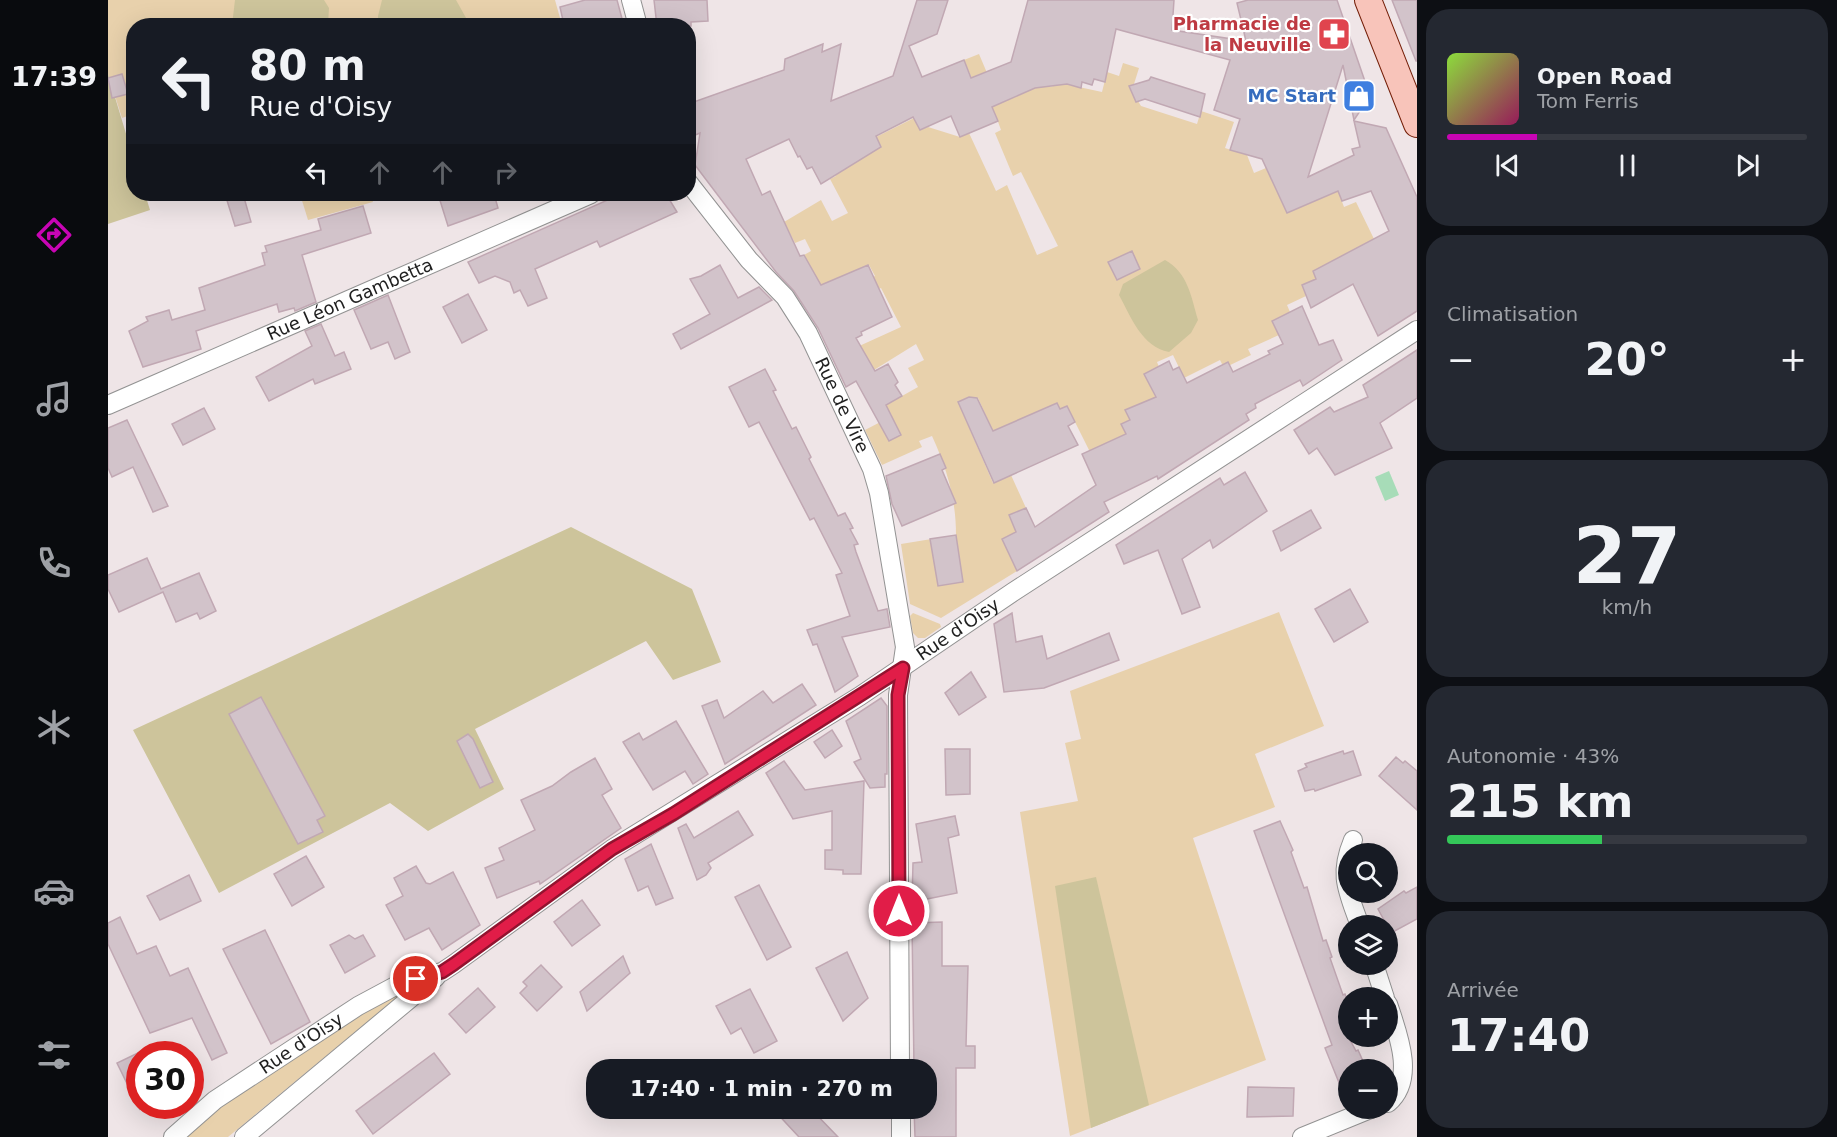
<!DOCTYPE html>
<html lang="fr">
<meta charset="utf-8">
<style>
body{margin:0;font-family:"DejaVu Sans",sans-serif;background:#242831;color:#f1f3f6;height:100vh;display:flex;flex-direction:column;font-size:22px;white-space:nowrap}
*{box-sizing:border-box;margin:0}
p{font-size:20px;color:#9ea1a6}
.icon{flex:none;width:33px;height:33px;fill:none;stroke:currentColor;stroke-width:2;stroke-linecap:round;stroke-linejoin:round}
.map{position:relative;flex:1;overflow:hidden}
.details{display:flex;flex-direction:column;gap:9px;padding:9px;background:#0d0f14;width:420px}
.details>*{flex:none}
.guide{position:absolute;left:18px;top:18px;width:570px;height:183px;border-radius:24px;box-shadow:0 6px 24px #0002;background:#171b24;color:#f1f3f6;overflow:hidden}
.controls{position:absolute;left:1230px;top:843px;display:grid;gap:12px}
.controls a{display:grid;place-items:center;width:60px;height:60px;border-radius:50%;background:#171b24;box-shadow:0 6px 24px #0002;font-size:30px}
.speed{position:absolute;left:18px;top:1041px;display:flex;gap:12px;font-size:30px;font-weight:700;text-align:center}
.speed>*{display:grid;place-content:center;width:78px;height:78px;border-radius:50%;background:#171b24;box-shadow:0 6px 24px #0002;line-height:1}
.speed .limit{border:9px solid #d22;background:#fff;color:#111}
.pin{position:absolute;display:grid;place-items:center;width:51px;height:51px;color:#fff;margin:-26px;border:3px solid #fff;border-radius:50%;box-shadow:0 2px 6px #0007}
.me{position:absolute;width:66px;margin:-33px;rotate:0deg;stroke-linejoin:round;filter:drop-shadow(0 0 4px #0008)}
.turn{display:flex;align-items:center;gap:21px;height:126px;padding:0 24px;font-size:27px}
.turn .icon{width:78px;height:78px;stroke-width:2.5}
.turn b{display:block;font-size:42px;line-height:51px}
.lanes{display:flex;align-items:center;height:57px;padding:0 24px;background:#0003;justify-content:center;gap:30px;direction:ltr}
.lanes .off{opacity:.35}
.big{font-size:45px;font-weight:700;line-height:1.1}
.details .tile{flex:1;display:flex;flex-direction:column;justify-content:center;gap:9px;min-width:0;padding:0 21px;border-radius:24px;background:#242831}
.details .dial{align-items:center;gap:0}
.dial b{font-size:78px;line-height:1}
.song{display:flex;align-items:center;gap:18px}
.cover{width:72px;height:72px;border-radius:9px;background:linear-gradient(135deg,hsl(90 70% 55%),hsl(330 70% 35%))}
.played{height:6px;border-radius:3px;background:linear-gradient(90deg,#c805b4 25%,#363941 25%)}
.keys{display:flex;justify-content:space-around;direction:ltr}
.heat{display:flex;justify-content:space-between;align-items:center;font-size:33px;direction:ltr}
.charge{height:9px;border-radius:4px;background:linear-gradient(90deg,#34c759 43%,#363941 0)}
.trip{position:absolute;left:478px;top:1059px;width:351px;height:60px;border-radius:24px;background:#171b24;box-shadow:0 6px 24px #0002;font-weight:700;line-height:60px;text-align:center}
main{display:flex;flex:1;min-height:0}
.tabs{display:flex;flex-direction:column;width:108px;justify-content:space-around;align-items:center;background:#090b0e;color:#9ea1a6}
.tabs .icon{width:42px;height:42px}
.tabs .selected{color:#c805b4}
.tabs b{font-size:27px;color:#f1f3f6}
.map>svg:first-child{display:block}
</style>
<main>
<nav class="tabs">
<b>17:39</b>
<svg class="icon selected" aria-label="directions" viewBox="0 0 24 24"><path d="M12 3l9 9-9 9-9-9zM9 14v-3h6M13 9l2 2-2 2"/></svg>
<svg class="icon" aria-label="music" viewBox="0 0 24 24"><path d="M9 18V5l10-2v13"/><circle cx="6" cy="18" r="3"/><circle cx="16" cy="16" r="3"/></svg>
<svg class="icon" aria-label="phone" viewBox="0 0 24 24"><path d="M5 4h4l2 5-3 2q2 4 5 5l2-3 5 2v4C11 20 4 13 5 4z"/></svg>
<svg class="icon" aria-label="climate" viewBox="0 0 24 24"><path d="M12 3v18M4 7l16 10M4 17L20 7"/></svg>
<svg class="icon" aria-label="car" viewBox="0 0 24 24"><path d="M5 17H2v-5l4-1 3-4h7l3 4 3 1v5h-3M9 17h6M6 11h13"/><circle cx="7" cy="17" r="2"/><circle cx="17" cy="17" r="2"/></svg>
<svg class="icon" aria-label="filters" viewBox="0 0 24 24"><path d="M4 7h16M4 17h16"/><circle cx="9" cy="7" r="2"/><circle cx="15" cy="17" r="2"/></svg>
</nav>
<div class="map">
<svg width="1309" height="1137" viewBox="0 0 1309 1137">
<rect width="100%" height="100%" fill="#efe5e7"/>
<!-- grass -->
<g fill="#e8d1ac">
<path d="M0 0H447L454 25 26 26 25 114 14 118 0 74Z"/>
<path d="M907 45 929 51 927 60 940 87 957 84 994 92 999 72 1011 76 1015 63 1031 68 1026 84 1021 86 1033 106 1089 124 1093 111 1126 122 1117 148 1139 155 1146 173 1158 168 1179 213 1230 191 1236 207 1248 202 1266 239 1205 271 1208 279 1194 285 1198 296 1179 305 1182 312 1171 335 1140 349 1143 355 1116 368 1112 360 1076 378 1065 355 1049 362 1051 367 1036 374 1058 418 1022 420 1013 424 1018 434 1001 442 986 460 959 406 952 409 949 403 885 431 870 398 861 397 850 402 885 483 903 475 918 508 901 515 908 532 894 539 909 571 833 618 802 604 793 544 848 535C848 499 839 469 824 436L811 441 814 447 774 465 757 430 784 416 778 405 810 387 800 368 816 360 808 344 766 370 749 347 793 327 773 288 746 300 739 288 767 276 761 265 713 285 696 255 703 251 697 239 687 243 676 222 713 200 724 221 740 213 722 179 728 176 725 170 773 147 768 137 806 118 812 130 820 127 852 137 861 133 888 191 899 185 929 255 950 246 913 172 905 176 887 133 893 130 889 119 882 121 856 60 871 54 890 99 910 59Z"/>
<path d="M192 194H262L265 202 200 220Z"/>
<path d="M1171 612 1216 726 1147 754 1167 807 1085 838 1158 1060 962 1136 912 812 970 801 957 743 973 739 962 691Z"/>
<path d="M805 613 832 624 833 627 817 638H810L805 633 802 616Z"/>
<path d="M288 990 292 995 120 1137H74L109 1106Z"/>
</g>
<!-- forest -->
<g fill="#cdc49b">
<path d="M127 0H216L221 8 220 25H124Z"/>
<path d="M274 0H348L362 25H270V16Z"/>
<path d="M0 74 25 157 26 194H37L42 210 0 224Z"/>
<path d="M1057 260C1080 273 1083 296 1090 320L1083 333 1061 352C1034 347 1023 317 1011 295L1015 284Z"/>
<path d="M463 527 584 589 613 662 565 680 538 641 367 729 396 789 320 831 282 803 111 893 25 730Z"/>
<path d="M988 877 1041 1105 983 1128 947 886Z"/>
</g>
<!-- water -->
<path fill="#a7dcb8" d="M1281 471 1291 495 1277 501 1267 477Z"/>
<!-- building -->
<g fill="#d2c3ca" stroke="#c1a8b3" stroke-width="1.5">
<path d="M477 0H509L516 26H476L474 20 456 25 452 7Z"/>
<path d="M546 0H599L600 21 583 22V26H549Z"/>
<path d="M809 0H840L829 34 801 46 814 77 856 60 863 78 903 62 920 0H1066L1064 30 1138 41 1129 3 1140 0H1229L1262 96 1246 120 1235 65 1200 177 1246 155 1244 149 1252 147 1246 121 1278 128 1309 197V311L1270 336 1245 284 1203 308 1194 285 1208 279 1205 271 1281 231 1263 191 1234 201 1230 191 1179 213 1154 159 1122 150 1132 119 1106 110 1122 60 1008 29 997 82 986 79 984 85 974 82 973 88 959 84 927 88 884 107 890 121 852 137 843 116 812 130 805 117 768 136 773 147 713 184 704 167 699 169 692 156 690 157 681 139 638 159 654 195 662 191 692 256 696 255 713 285 760 265 784 317 753 332 754 335 748 338 767 371 780 364 790 382 787 385 794 396 778 405 793 435 781 441 748 381 738 387 710 328 686 291 668 272 587 165 592 133 580 138V104L676 70 677 59 715 44 714 52 733 44 723 101 785 76Z"/>
<path d="M1284 0H1309V61H1308Z"/>
<path d="M14 74 20 94 4 98 0 78Z"/>
<path d="M1043 77 1097 94 1092 117 1037 99 1028 102 1021 86 1041 80Z"/>
<path d="M117 194H135L143 222 127 226Z"/>
<path d="M330 194H386L390 208 340 226Z"/>
<path d="M513 194H558L569 212 492 247 489 241 427 269 439 298 420 306 412 290 406 293 402 282 387 276 371 283 360 262Z"/>
<path d="M255 206 263 233 194 255 208 302 187 311 186 308 171 312 169 304 88 331 93 349 35 367 21 331 40 321 38 317 61 310 64 320 97 310 91 288 157 265 154 253 159 252 157 246 213 230 210 219Z"/>
<path d="M1024 251 1032 269 1009 280 1000 262Z"/>
<path d="M612 265 630 298 651 287 664 300 573 349 565 334 602 314 582 279 593 276Z"/>
<path d="M360 294 379 330 354 343 335 307Z"/>
<path d="M280 295 302 352 287 359 280 342 263 349 246 310Z"/>
<path d="M1194 306 1211 345 1225 340 1234 360 1195 386 1192 380 1147 404 1148 408 1138 414 1141 420 1050 479 1049 476 996 502 1001 512 909 571 894 539 908 532 901 515 918 508 927 527 988 485 974 454 1018 434 1013 424 1022 420 1017 410 1048 397 1036 374 1061 361 1065 370 1071 367 1079 383 1120 362 1125 372 1162 354 1160 351 1175 344 1164 321Z"/>
<path d="M213 324 227 356 236 352 243 369 207 384 205 379 161 401 148 377 204 346 197 331Z"/>
<path d="M1309 350V398L1272 423 1284 448 1227 475 1209 448 1201 454 1186 430 1222 407 1226 412 1260 397 1255 385Z"/>
<path d="M657 369 668 390 665 391 684 429 688 427 703 457 701 459 730 516 737 513 745 528 742 529 750 544 746 545 748 552 770 611 779 609 782 627 734 637 750 676 727 692 709 644 705 645 699 630 742 616 728 575 734 573 706 518 702 520 651 422 641 427 621 387Z"/>
<path d="M861 397 869 398 885 431 949 403 952 409 959 406 967 422 960 426 970 445 886 483 850 402Z"/>
<path d="M96 408 107 429 75 445 64 424Z"/>
<path d="M19 420 60 506 45 512 25 467 4 477 0 468V428Z"/>
<path d="M832 454 838 468 834 470 848 503 794 526 784 504 778 476Z"/>
<path d="M1137 472 1159 511 1105 548 1102 540 1074 559 1092 607 1074 614 1050 550 1016 564 1008 545 1112 478 1116 485Z"/>
<path d="M1203 510 1213 528 1173 551 1165 531Z"/>
<path d="M848 535 855 582 830 586 822 539Z"/>
<path d="M39 558 53 589 91 573 108 611 92 619 89 613 68 622 55 592 11 612 0 589V575Z"/>
<path d="M1242 589 1260 622 1226 642 1207 609Z"/>
<path d="M904 613 908 642 934 636 939 659 1001 633 1011 660 936 688 896 692 886 624Z"/>
<path d="M863 672 878 697 851 715 837 693Z"/>
<path d="M694 684 708 705 617 764 594 706 609 700 616 718 655 691 665 703Z"/>
<path d="M153 697 217 816 209 820 215 832 190 844 121 714Z"/>
<path d="M773 698 779 706V774H777V787L762 788 746 762 753 759 738 721Z"/>
<path d="M568 721 600 774 585 784 577 771 545 790 515 742 531 733 535 740Z"/>
<path d="M724 730 734 746 717 758 706 742Z"/>
<path d="M360 734 365 739 385 782 372 788 349 741Z"/>
<path d="M837 749H862V794L838 795Z"/>
<path d="M1235 751 1236 754 1245 751 1253 775 1207 791 1206 789 1197 791 1190 771 1199 767 1197 764Z"/>
<path d="M1288 757 1295 763 1297 761 1309 771V810L1271 776Z"/>
<path d="M487 758 504 789 494 795 513 828 432 884 431 881 389 898 377 868 396 860 391 848 427 830 413 800 444 786 463 772Z"/>
<path d="M676 761 697 790 756 781 753 874H735V870L717 869V850H724V811L685 819 658 773Z"/>
<path d="M630 811 645 835 600 863 603 868 598 875 589 880 570 828 578 824 586 838Z"/>
<path d="M847 816 851 835 840 838 849 893 804 902 805 863 814 862 808 824Z"/>
<path d="M1172 821 1185 850 1183 852 1196 888 1199 887 1215 941 1218 940 1224 957 1222 958 1235 995 1237 994 1240 1003V1036L1248 1051 1250 1050 1259 1070H1240V1105L1217 1048 1224 1045 1146 831Z"/>
<path d="M543 844 565 898 548 905 540 886 530 891 517 859Z"/>
<path d="M198 856 216 887 184 906 166 874Z"/>
<path d="M308 866 318 883 322 884 345 872 372 925 334 950 321 928 297 940 278 905 295 896 286 878Z"/>
<path d="M81 875 93 901 52 920 39 896Z"/>
<path d="M651 885 683 947 659 960 627 897Z"/>
<path d="M1309 887V919L1283 933 1270 909 1296 891 1298 893Z"/>
<path d="M474 900 492 925 464 946 446 922Z"/>
<path d="M12 917 29 954 48 946 62 976 80 968 119 1053 104 1060 84 1018 42 1033 0 944V923Z"/>
<path d="M834 922V966H860L858 1046H867V1068H848V1137H807L806 1108H819V1068H806L804 923Z"/>
<path d="M157 930 202 1022 163 1044 115 949Z"/>
<path d="M241 935 247 939 255 935 267 956 237 973 222 945Z"/>
<path d="M739 952 760 998 735 1021 708 968Z"/>
<path d="M515 956 522 973 479 1011 472 992Z"/>
<path d="M433 965 454 987 429 1011 412 993 419 986 415 982Z"/>
<path d="M370 988 387 1007 358 1033 341 1014Z"/>
<path d="M642 989 669 1041 646 1053 633 1028 623 1034 608 1006Z"/>
<path d="M32 1052V1110L9 1063Z"/>
<path d="M326 1053 342 1074 265 1134 248 1111Z"/>
<path d="M1140 1087 1186 1088 1185 1116 1139 1117Z"/>
<path d="M664 1108H702L730 1137H691Z"/>
</g>
<g fill="none" stroke-linecap="round" stroke-linejoin="round">
<!-- minor casing -->
<g stroke="#939393" stroke-width="20">
<g id="minor">
<path d="M523 0 530 26"/>
<path id="s1" d="M580 182 641 260 677 297 700 333 764 469 771 493 797 647 790 695 792 1070"/>
<path id="s2" d="M0 405 483 194"/>
<path d="M1245 840C1230 876 1240 891 1252 926"/>
<path d="M1266 964 1277 998"/>
<path d="M1280 1004C1290 1034 1308 1079 1280 1103"/>
<path d="M793 1108V1137"/>
<path id="s3" d="M65 1137 107 1100 250 1006 291 984 334 972 346 964 504 849 752 696 905 592 1309 330"/>
<path d="M136 1137 328 977"/>
<path d="M1194 1137 1265 1108"/>
</g>
</g>
<!-- secondary casing -->
<g stroke="#741e08" stroke-width="28">
<path id="secondary" d="M1260 0 1309 124"/>
</g>
<!-- minor -->
<use href="#minor" stroke="#fff" stroke-width="18"/>
<!-- secondary -->
<use href="#secondary" stroke="#f8c4ba" stroke-width="26"/>
</g>
<g fill="none" stroke-linecap="round" stroke-linejoin="round">
<!-- route casing -->
<g stroke="#92132f" stroke-width="15">
<path id="route" d="M308 979 334 972 346 964 504 849 565 814 795 668 790 695 791 911"/>
</g>
<!-- route -->
<use href="#route" stroke="#e11d48" stroke-width="10"/>
</g>
<!-- icons -->
<defs>
<g id="pharmacy-square" transform="scale(1.725)"><rect x="-9" y="-9" width="18" height="18" rx="4" fill="#e0444e" stroke="#fff"/><path d="M-2-6h4v4h4v4h-4v4h-4v-4h-4v-4h4Z" fill="#fff"/></g>
<g id="shop-square" transform="scale(1.725)"><rect x="-9" y="-9" width="18" height="18" rx="4" fill="#3f7fe0" stroke="#fff"/><path d="M-5-2.5h2.3a2.7 3.5 0 0 1 5.4 0H5L5.5 6h-11ZM-1.5-2.5h3a1.5 2.3 0 0 0-3 0Z" fill="#fff"/></g>
</defs>
<g fill-rule="evenodd">
<use href="#pharmacy-square" x="1226" y="34"/>
<use href="#shop-square" x="1251" y="96"/>
</g>
<g text-anchor="middle" stroke-width="4.5" stroke-linejoin="round" paint-order="stroke">
<!-- health labels -->
<g font-size="18" font-weight="bold" fill="#be3a42" stroke="#fff" text-anchor="end">
<text x="1203" y="30">Pharmacie de<tspan x="1203" dy="21">la Neuville</tspan></text>
</g>
<!-- shop labels -->
<g font-size="18" font-weight="bold" fill="#366cbe" stroke="#fff" text-anchor="end">
<text x="1228" y="102">MC Start</text>
</g>
<!-- street labels -->
<g font-size="18" fill="#1f1f1f" stroke="#fff">
<text dy="6" stroke="none"><textPath href="#s2" startOffset="264">Rue Léon Gambetta</textPath></text>
<text dy="6" stroke="none"><textPath href="#s1" startOffset="273">Rue de Vire</textPath></text>
<text dy="6" stroke="none"><textPath href="#s3" startOffset="938">Rue d'Oisy</textPath></text>
<text dy="6" stroke="none"><textPath href="#s3" startOffset="159">Rue d'Oisy</textPath></text>
</g>
</g>
</svg>
<div class="controls">
<a><svg class="icon" aria-label="search" viewBox="0 0 24 24"><circle cx="10" cy="10" r="6"/><path d="M15 15l6 6"/></svg></a>
<a><svg class="icon" aria-label="layers" viewBox="0 0 24 24"><path d="M12 4l9 5-9 5-9-5zM3 14l9 5 9-5"/></svg></a>
<a>+</a>
<a>−</a>
</div>
<div class="speed"><div class="limit">30</div></div>
<div class="pin" style="left:308px;top:979px;background:#d93025"><svg class="icon" aria-label="arrive" viewBox="0 0 24 24"><path d="M6 21V4h12l-3 4 3 4H6"/></svg></div>
<svg class="me" style="left:791px;top:911px" viewBox="-20 -20 40 40"><circle r="17" fill="#e11d48" stroke="#fff" stroke-width="3"/><path d="M0-11L8 9 0 5-8 9z" fill="#fff"/></svg>
<div class="trip">17:40 · 1 min · 270 m</div>
<div class="guide">
<div class="turn"><svg class="icon" aria-label="left" viewBox="0 0 24 24"><path d="M17 20v-9H6M10 6l-5 5 5 5"/></svg><div><b>80 m</b>Rue d'Oisy</div></div>
<div class="lanes"><svg class="icon" aria-label="left" viewBox="0 0 24 24"><path d="M17 20v-9H6M10 6l-5 5 5 5"/></svg><svg class="icon off" aria-label="ahead" viewBox="0 0 24 24"><path d="M12 20V5M6 11l6-6 6 6"/></svg><svg class="icon off" aria-label="ahead" viewBox="0 0 24 24"><path d="M12 20V5M6 11l6-6 6 6"/></svg><svg class="icon off" aria-label="right" viewBox="0 0 24 24"><path d="M7 20v-9h11M14 6l5 5-5 5"/></svg></div>
</div>
</div>
<section class="details">
<div class="tile">
<div class="song"><i class="cover"></i><div><b>Open Road</b><p>Tom Ferris</p></div></div>
<div class="played"></div>
<div class="keys"><svg class="icon" aria-label="previous" viewBox="0 0 24 24"><path d="M18 5L8 12l10 7zM5 5v14"/></svg><svg class="icon" aria-label="pause" viewBox="0 0 24 24"><path d="M8 5v14M16 5v14"/></svg><svg class="icon" aria-label="next" viewBox="0 0 24 24"><path d="M6 5l10 7-10 7zM19 5v14"/></svg></div>
</div>
<div class="tile"><p>Climatisation</p>
<div class="heat"><a>−</a><b class="big">20°</b><a>+</a></div>
</div>
<div class="tile dial"><b>27</b><p>km/h</p></div>
<div class="tile"><p>Autonomie · 43%</p><b class="big">215 km</b><div class="charge"></div></div>
<div class="tile"><p>Arrivée</p><b class="big">17:40</b></div>
</section>
</main>
